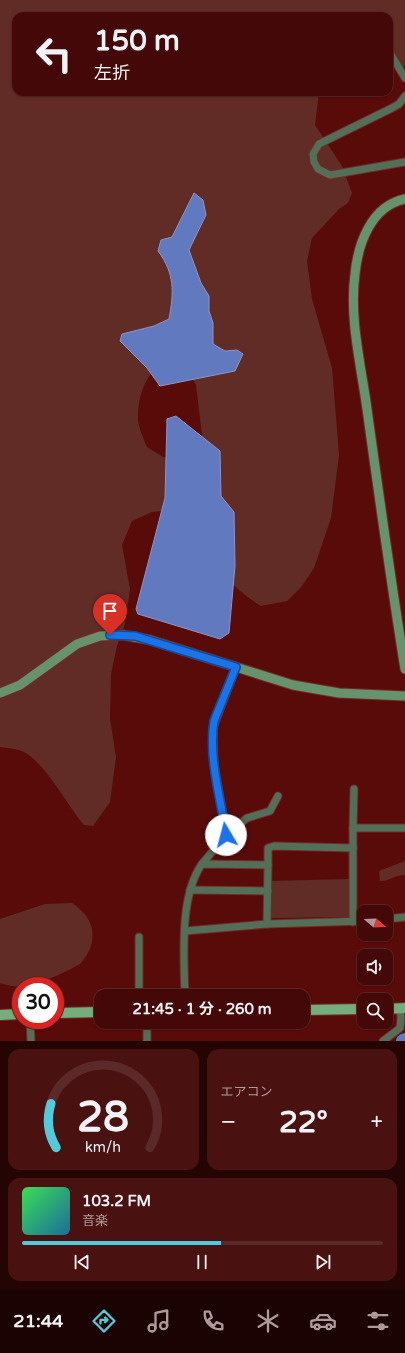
<!DOCTYPE html>
<html lang="ja">
<meta charset="utf-8">
<style>
body{margin:0;font-family:"Varela Round","Noto Sans JP",sans-serif;background:#4a1111;color:#f1f3f6;height:100vh;display:flex;flex-direction:column;font-size:15px;white-space:nowrap}
*{box-sizing:border-box;margin:0}
p{font-size:13px;color:#af9a9b}
.icon{flex:none;width:22px;height:22px;fill:none;stroke:currentColor;stroke-width:2;stroke-linecap:round;stroke-linejoin:round}
.map{position:relative;height:1041px;overflow:hidden}
.sheet{display:flex;flex-direction:column;gap:8px;padding:8px;background:#250404;flex:1}
.sheet>*{flex:none}
.top-card{position:absolute;left:12px;top:12px;width:381px;height:84px;border-radius:12px;box-shadow:0 1px 3px #0004,0 0 0 1px #5b2928;background:#430807;color:#f1f3f6;overflow:hidden}
.needle{width:26px;rotate:109deg}
.controls{position:absolute;left:357px;top:905px;display:grid;gap:8px}
.controls a{display:grid;place-items:center;width:36px;height:36px;border-radius:8px;background:#430807;box-shadow:0 1px 3px #0004,0 0 0 1px #5b2928;font-size:20px}
.speed{position:absolute;left:12px;top:977px;display:flex;gap:8px;font-size:20px;font-weight:700;text-align:center}
.speed>*{display:grid;place-content:center;width:52px;height:52px;border-radius:50%;background:#430807;box-shadow:0 1px 3px #0004,0 0 0 1px #5b2928;line-height:1}
.speed .limit{border:6px solid #d22;background:#fff;color:#111}
.pin{position:absolute;display:grid;place-items:center;width:34px;height:34px;color:#fff;margin:-41px -17px;border-radius:50% 50% 50% 0;rotate:-45deg;box-shadow:0 0 4px #0007}
.pin .icon{rotate:45deg}
.me{position:absolute;width:44px;margin:-22px;rotate:352deg;stroke-linejoin:round;filter:drop-shadow(0 0 3px #0008)}
.turn{display:flex;align-items:center;gap:14px;height:84px;padding:0 16px;font-size:18px}
.turn .icon{width:52px;height:52px;stroke-width:2.5}
.turn b{display:block;font-size:28px;line-height:34px}
.big{font-size:30px;font-weight:700;line-height:1.1}
.sheet .card{flex:1;display:flex;flex-direction:column;justify-content:center;gap:6px;min-width:0;padding:0 14px;border-radius:12px;background:#4a1111}
.sheet .dial{align-items:center;gap:0}
.dial svg{height:104px;overflow:visible;fill:none;stroke:#5b2928;stroke-width:7;stroke-linecap:round;text-anchor:middle}
.dial text{fill:#f1f3f6;stroke:none}
.song{display:flex;align-items:center;gap:12px}
.cover{width:48px;height:48px;border-radius:6px;background:linear-gradient(135deg,hsl(130 70% 55%),hsl(200 70% 35%))}
.played{height:4px;border-radius:2px;background:linear-gradient(90deg,#53cadc 55%,#5b2928 55%)}
.keys{display:flex;justify-content:space-around;direction:ltr}
.heat{display:flex;justify-content:space-between;align-items:center;font-size:22px;direction:ltr}
.sheet .tiles{flex:1;display:grid;gap:8px;grid-template-columns:1fr 1fr}
.card:last-child{grid-column:span 2}
.trip{position:absolute;left:94px;top:989px;width:216px;height:40px;border-radius:12px;background:#430807;box-shadow:0 1px 3px #0004,0 0 0 1px #5b2928;font-weight:700;line-height:40px;text-align:center}
.menu{display:flex;height:64px;justify-content:space-around;align-items:center;background:#1b0303;color:#af9a9b}
.menu .icon{width:28px;height:28px}
.menu .selected{color:#53cadc}
.menu b{font-size:18px;color:#f1f3f6}
.map>svg:first-child{display:block}
</style>
<div class="map">
<svg width="405" height="1041" viewBox="0 0 405 1041">
<rect width="100%" height="100%" fill="#590b09"/>
<!-- green -->
<g fill="#622c26" fill-rule="evenodd">
<path d="M0 0H405V66L389 67V16H16V92H319L315 125 342 166 352 193 348 203 339 209 312 238 307 261 312 299 332 368 339 455 331 518 314 568 302 586 287 601 261 606C223 583 200 545 173 510L152 512 132 521 122 545 130 589 125 624 117 646 111 674 110 719 116 757 110 802 93 826 84 825C67 805 46 764 24 752 18 749 7 748 0 747ZM156 368 188 372 196 385 202 435 197 445 175 459 163 457 147 447C144 439 139 429 138 420 137 402 143 380 156 368Z"/>
<path d="M405 861V875C393 875 388 882 380 881L379 871Z"/>
<path d="M350 879V917L271 918V881Z"/>
<path d="M72 903C95 918 100 941 81 963 77 967 37 985 30 986 21 988 9 986 0 983V919L45 904Z"/>
</g>
<!-- water -->
<g fill="#6179bf" stroke="#8f94c4">
<path d="M194 193 203 200 206 215 189 250 201 283 209 296V311L213 323V344L225 351 237 350 243 354 235 371 160 386 147 368 120 341 122 334 154 326 169 319C174 292 175 274 158 251L161 240 172 237Z"/>
<path d="M176 416 220 451 221 496 234 512 235 566 229 633 220 639 138 614 136 609 165 498 167 419Z"/>
</g>
<g fill="none" stroke-linecap="round" stroke-linejoin="round">
<!-- river -->
<path stroke="#6179bf" stroke-width="14" d="M403 1041 405 1040"/>
<!-- street casing -->
<g stroke="#732b29" stroke-width="9">
<g id="street">
<path d="M389 51 405 78"/>
<path d="M405 96 399 104 392 108 319 144 313 154 314 162 318 169 330 175 405 162"/>
<path d="M353 828 354 789"/>
<path d="M226 835 247 818 270 811 278 796"/>
<path d="M202 864 226 835 214 763 213 728 236 667"/>
<path d="M190 890 268 891"/>
<path d="M386 919 405 917"/>
<path d="M353 922V848"/>
<path d="M267 924 268 865"/>
<path d="M185 931 267 924 364 921"/>
<path d="M139 937V996"/>
<path d="M185 996C184 958 179 896 202 864L268 865V848L274 846 353 848V828H405"/>
<path d="M30 1020 31 1041"/>
<path d="M147 1041V1022"/>
<path d="M383 1041 400 1028 401 1017 400 1009"/>
</g>
</g>
<!-- secondary casing -->
<g stroke="#732b29" stroke-width="11">
<g id="secondary">
<path d="M405 199C371 206 358 244 355 274 349 318 361 365 367 409 379 496 391 582 405 669"/>
<path d="M0 693 20 685 77 644 100 636 123 635 150 640 293 685 339 693 405 696"/>
</g>
</g>
<!-- primary casing -->
<g stroke="#732b29" stroke-width="12">
<g id="primary">
<path d="M386 1009 405 1008"/>
<path d="M303 1010 364 1009"/>
<path d="M55 1013 101 1012"/>
<path d="M0 1015 21 1014"/>
</g>
</g>
<!-- street -->
<use href="#street" stroke="#536f57" stroke-width="7"/>
<!-- secondary -->
<use href="#secondary" stroke="#66936d" stroke-width="9"/>
<!-- primary -->
<use href="#primary" stroke="#75ae7d" stroke-width="10"/>
</g>
<g fill="none" stroke-linecap="round" stroke-linejoin="round">
<!-- route casing -->
<g stroke="#114b97" stroke-width="10">
<path id="route" d="M110 635 135 636 236 667 214 721C208 759 221 798 226 835"/>
</g>
<!-- route -->
<use href="#route" stroke="#1a73e8" stroke-width="7"/>
</g>
</svg>
<div class="controls">
<a><svg class="needle" viewBox="-14 -14 28 28"><path d="M0-13l5 13h-10z" fill="#e53935"/><path d="M0 13l5-13h-10z" fill="#af9a9b"/></svg></a>
<a><svg class="icon" aria-label="sound" viewBox="0 0 24 24"><path d="M4 9h4l5-4v14l-5-4H4zM17 9q2 3 0 6"/></svg></a>
<a><svg class="icon" aria-label="search" viewBox="0 0 24 24"><circle cx="10" cy="10" r="6"/><path d="M15 15l6 6"/></svg></a>
</div>
<div class="speed"><div class="limit">30</div></div>
<div class="pin" style="left:110px;top:635px;background:#d93025"><svg class="icon" aria-label="arrive" viewBox="0 0 24 24"><path d="M6 21V4h12l-3 4 3 4H6"/></svg></div>
<svg class="me" style="left:226px;top:835px" viewBox="-20 -20 40 40"><circle r="19" fill="#fff"/><path d="M0-13L10 11 0 6-10 11z" fill="#1a73e8"/></svg>
<div class="trip">21:45 · 1 分 · 260 m</div>
<div class="top-card">
<div class="turn"><svg class="icon" aria-label="left" viewBox="0 0 24 24"><path d="M17 20v-9H6M10 6l-5 5 5 5"/></svg><div><b>150 m</b>左折</div></div>
</div>
</div>
<section class="sheet">
<div class="tiles">
<div class="card dial"><svg viewBox="0 0 100 80">
<path d="M14 69A42 42 0 1 1 86 69"/>
<path d="M14 69A42 42 0 0 1 10 35" stroke="#53cadc"/>
<text x="50" y="56" font-size="32" font-weight="700">28</text>
<text x="50" y="72" font-size="11">km/h</text>
</svg></div>
<div class="card"><p>エアコン</p>
<div class="heat"><a>−</a><b class="big">22°</b><a>+</a></div>
</div>
<div class="card">
<div class="song"><i class="cover"></i><div><b>103.2 FM</b><p>音楽</p></div></div>
<div class="played"></div>
<div class="keys"><svg class="icon" aria-label="previous" viewBox="0 0 24 24"><path d="M18 5L8 12l10 7zM5 5v14"/></svg><svg class="icon" aria-label="pause" viewBox="0 0 24 24"><path d="M8 5v14M16 5v14"/></svg><svg class="icon" aria-label="next" viewBox="0 0 24 24"><path d="M6 5l10 7-10 7zM19 5v14"/></svg></div>
</div>
</div>
</section>
<nav class="menu">
<b>21:44</b>
<svg class="icon selected" aria-label="directions" viewBox="0 0 24 24"><path d="M12 3l9 9-9 9-9-9zM9 14v-3h6M13 9l2 2-2 2"/></svg>
<svg class="icon" aria-label="music" viewBox="0 0 24 24"><path d="M9 18V5l10-2v13"/><circle cx="6" cy="18" r="3"/><circle cx="16" cy="16" r="3"/></svg>
<svg class="icon" aria-label="phone" viewBox="0 0 24 24"><path d="M5 4h4l2 5-3 2q2 4 5 5l2-3 5 2v4C11 20 4 13 5 4z"/></svg>
<svg class="icon" aria-label="climate" viewBox="0 0 24 24"><path d="M12 3v18M4 7l16 10M4 17L20 7"/></svg>
<svg class="icon" aria-label="car" viewBox="0 0 24 24"><path d="M5 17H2v-5l4-1 3-4h7l3 4 3 1v5h-3M9 17h6M6 11h13"/><circle cx="7" cy="17" r="2"/><circle cx="17" cy="17" r="2"/></svg>
<svg class="icon" aria-label="filters" viewBox="0 0 24 24"><path d="M4 7h16M4 17h16"/><circle cx="9" cy="7" r="2"/><circle cx="15" cy="17" r="2"/></svg>
</nav>
